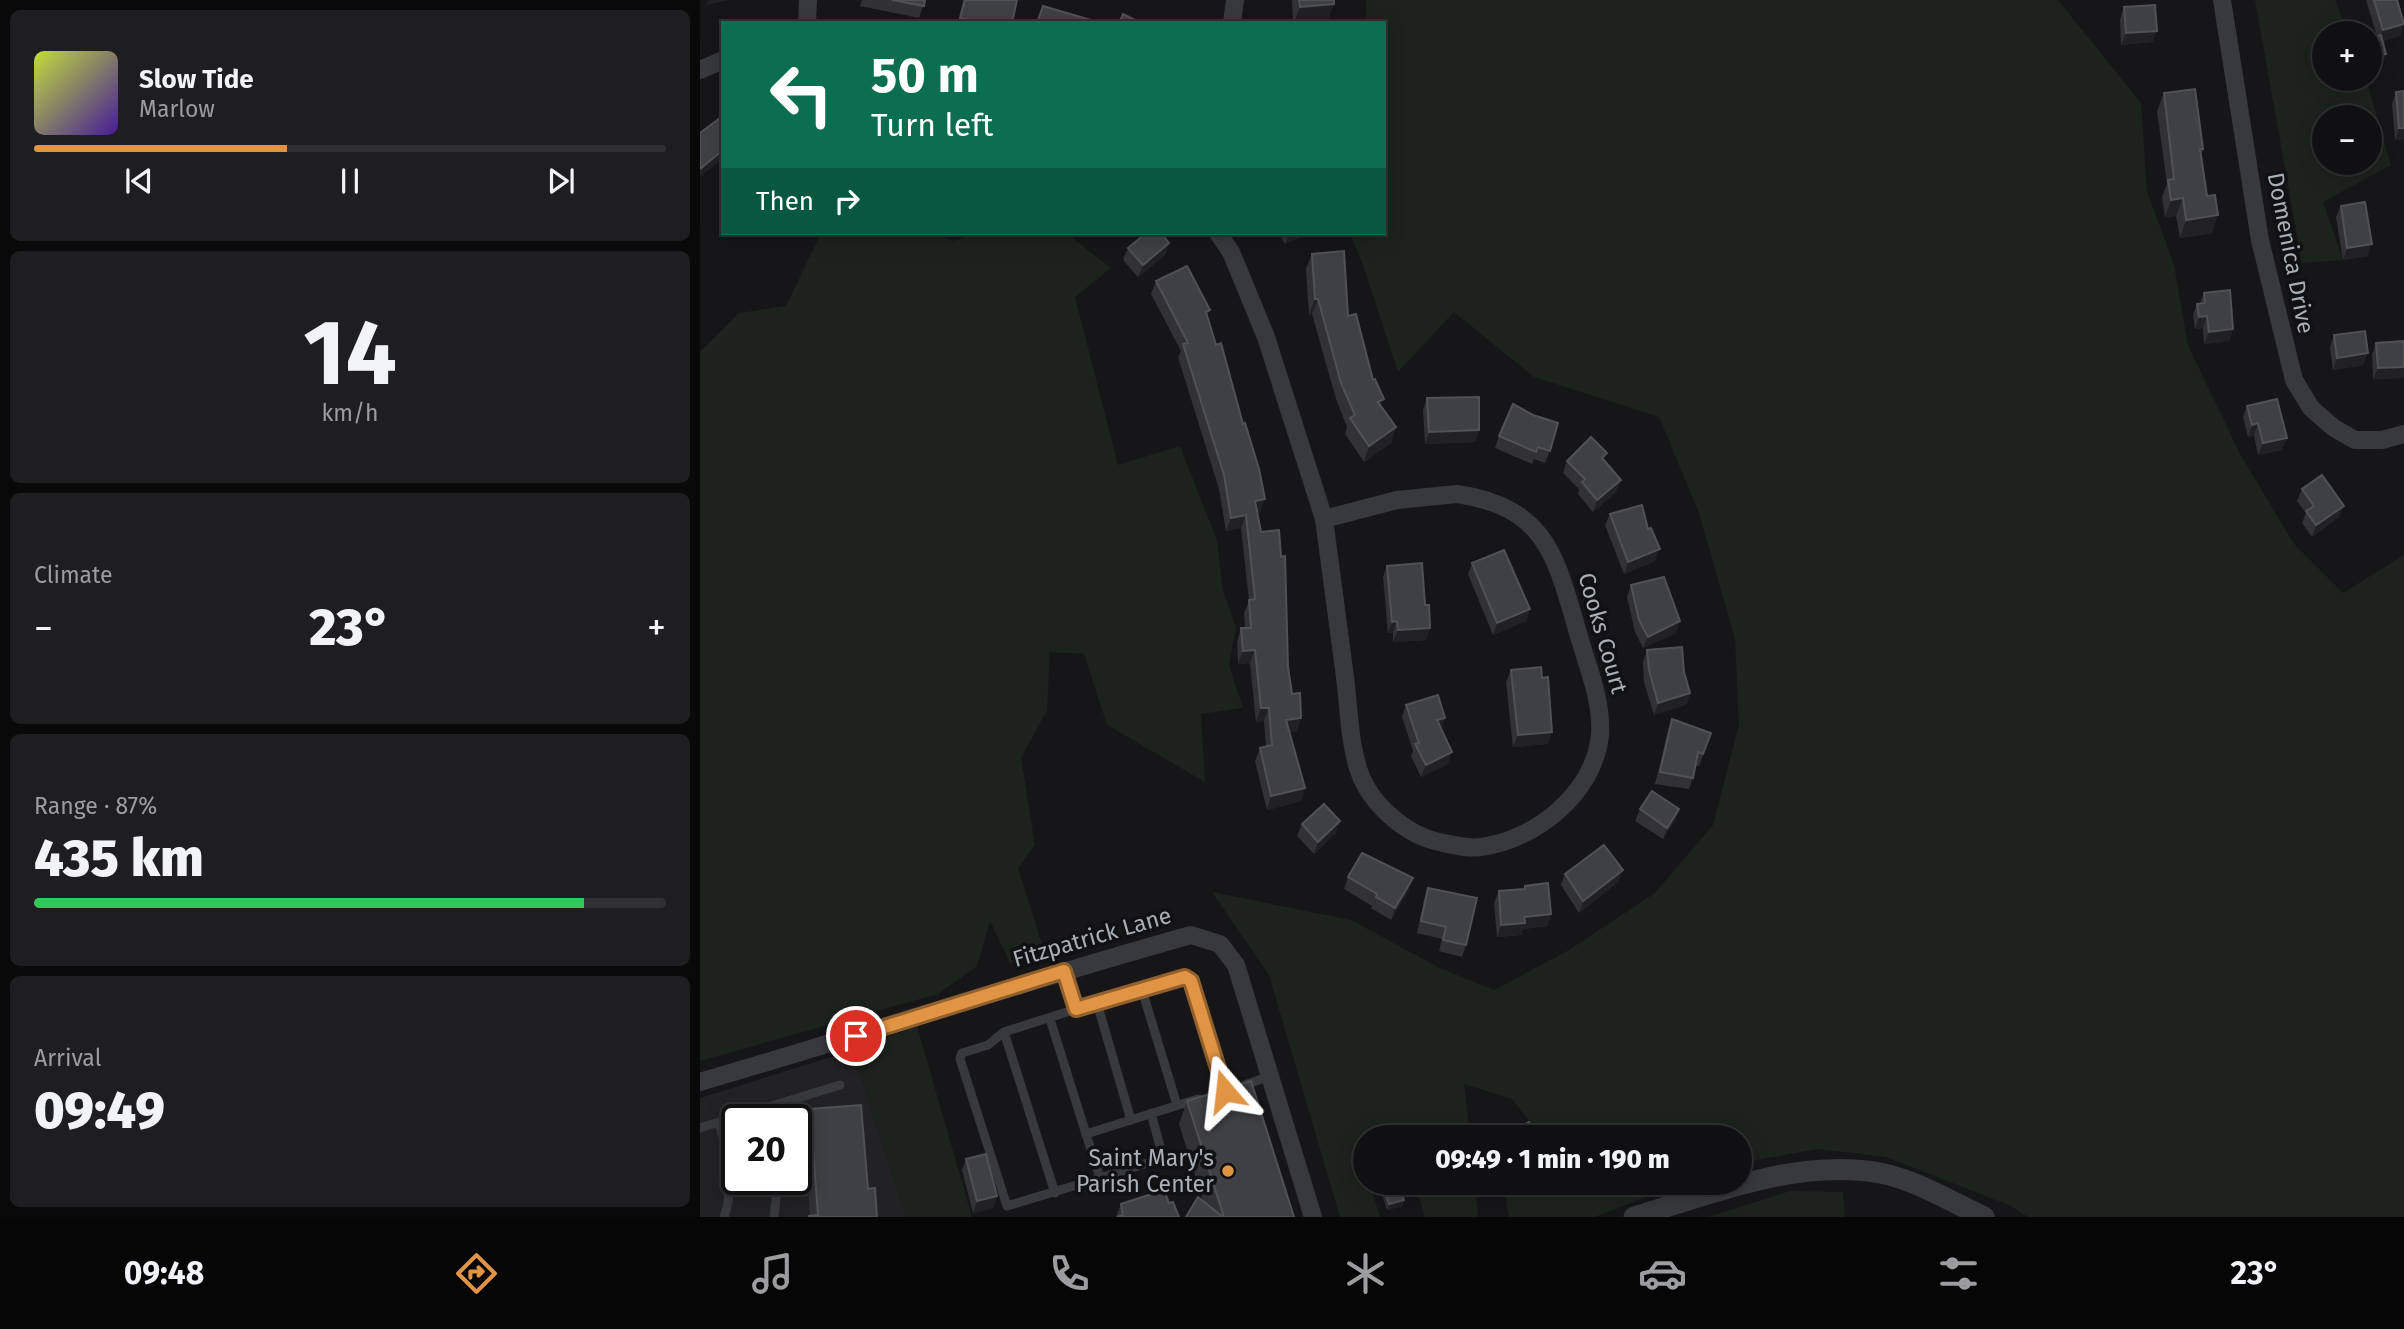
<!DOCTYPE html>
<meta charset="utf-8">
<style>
body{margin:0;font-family:"Fira Sans",sans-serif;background:#1e1e20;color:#f1f3f6;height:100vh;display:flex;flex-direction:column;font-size:26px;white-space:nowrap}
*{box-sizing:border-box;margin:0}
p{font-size:23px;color:#9c9d9f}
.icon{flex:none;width:38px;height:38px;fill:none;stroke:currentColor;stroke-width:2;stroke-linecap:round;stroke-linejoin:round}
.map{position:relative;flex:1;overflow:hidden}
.sheet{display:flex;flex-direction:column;gap:10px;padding:10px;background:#09090a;width:700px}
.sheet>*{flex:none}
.top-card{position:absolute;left:21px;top:21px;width:665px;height:214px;border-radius:0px;box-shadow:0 4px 18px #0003,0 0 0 2px #303032;background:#0b6e4f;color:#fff;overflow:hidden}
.buttons{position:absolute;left:1612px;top:21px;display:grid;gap:14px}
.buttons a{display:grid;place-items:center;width:70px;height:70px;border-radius:50%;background:#101012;box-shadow:0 4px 18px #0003,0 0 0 2px #303032;font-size:35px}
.speed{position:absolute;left:21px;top:1104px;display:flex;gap:14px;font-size:35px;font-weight:700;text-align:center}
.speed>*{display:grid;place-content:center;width:91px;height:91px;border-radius:50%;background:#101012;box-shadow:0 4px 18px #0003,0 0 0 2px #303032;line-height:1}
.speed .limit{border:4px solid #111;border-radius:10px;background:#fff;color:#111}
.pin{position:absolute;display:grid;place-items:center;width:60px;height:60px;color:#fff;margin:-30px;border:4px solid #fff;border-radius:50%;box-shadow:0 2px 7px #0007}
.me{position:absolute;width:77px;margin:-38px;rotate:343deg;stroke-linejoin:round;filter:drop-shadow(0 0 5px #0008)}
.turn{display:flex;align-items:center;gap:24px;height:147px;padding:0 35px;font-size:32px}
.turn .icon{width:91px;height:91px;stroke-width:2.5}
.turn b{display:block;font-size:49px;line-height:60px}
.then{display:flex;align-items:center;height:66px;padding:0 35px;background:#0003;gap:14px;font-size:26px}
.big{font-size:52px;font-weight:800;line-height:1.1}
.sheet .card{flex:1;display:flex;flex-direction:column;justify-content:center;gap:10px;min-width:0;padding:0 24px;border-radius:10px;background:#1e1e20}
.sheet .dial{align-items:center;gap:0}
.dial b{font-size:91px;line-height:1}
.song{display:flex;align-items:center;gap:21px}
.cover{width:84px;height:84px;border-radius:10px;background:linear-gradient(135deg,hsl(70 70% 55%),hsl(260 70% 35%))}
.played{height:7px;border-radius:4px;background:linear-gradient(90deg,#e19444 40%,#303032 40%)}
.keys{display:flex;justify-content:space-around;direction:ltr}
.heat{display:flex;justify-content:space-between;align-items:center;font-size:38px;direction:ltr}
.charge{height:10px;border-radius:5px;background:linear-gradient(90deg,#34c759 87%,#303032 0)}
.trip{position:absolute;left:653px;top:1125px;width:399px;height:70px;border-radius:35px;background:#101012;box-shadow:0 4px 18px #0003,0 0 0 2px #303032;font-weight:800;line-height:70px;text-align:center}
.dock{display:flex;height:112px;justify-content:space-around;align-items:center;background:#060607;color:#9c9d9f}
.dock .icon{width:49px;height:49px}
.dock .selected{color:#e19444}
.dock b{font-size:32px;color:#f1f3f6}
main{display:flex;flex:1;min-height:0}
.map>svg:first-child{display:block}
</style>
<main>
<section class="sheet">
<div class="card">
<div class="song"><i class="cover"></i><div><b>Slow Tide</b><p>Marlow</p></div></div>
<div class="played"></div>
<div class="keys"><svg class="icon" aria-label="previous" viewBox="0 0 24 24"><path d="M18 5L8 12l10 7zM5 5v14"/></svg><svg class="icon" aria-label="pause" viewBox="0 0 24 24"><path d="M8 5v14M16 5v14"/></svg><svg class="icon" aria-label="next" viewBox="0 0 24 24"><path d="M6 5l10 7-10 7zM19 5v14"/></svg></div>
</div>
<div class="card dial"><b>14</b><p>km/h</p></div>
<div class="card"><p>Climate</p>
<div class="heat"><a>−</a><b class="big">23°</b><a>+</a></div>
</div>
<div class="card"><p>Range · 87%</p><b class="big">435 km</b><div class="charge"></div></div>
<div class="card"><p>Arrival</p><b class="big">09:49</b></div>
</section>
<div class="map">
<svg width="1704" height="1217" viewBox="0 0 1704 1217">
<rect width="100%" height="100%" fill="#161618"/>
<!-- built -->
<path fill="#222224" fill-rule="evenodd" d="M153 1050 206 1217H0V1098ZM37 1120H96V1180H37Z"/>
<!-- green -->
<g fill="#1c221c" fill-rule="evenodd">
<path d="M666 0H1358L1441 103 1447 191 1474 265 1488 345 1540 454 1594 544 1643 593 1704 555V1217H1328L1311 1206 1186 1157 1118 1149 1040 1163V1138L842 1137 812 1099 764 1084 770 1137 665 1138V1183H675L670 1185 680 1217H640L569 975 512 892 651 920 740 968 794 990 869 950 955 893 1013 825 1039 725 1035 639 999 513 959 417 834 377 754 312 698 372 662 262 649 233H684V23H666Z"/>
<path d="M1555 0H1635L1648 33H1624V79H1666L1691 165 1623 202 1643 260 1602 263ZM1624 117H1670V163H1624Z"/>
<path d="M121 233H230L254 241 277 233H366L411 268 375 297 418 465 480 446 517 540 523 591 536 627 529 665 543 708 501 714 505 782 407 725 384 654 350 652 347 710 321 758 335 845 318 868 346 957 310 963 290 921 277 966 238 994 0 1061V352L39 313 86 306Z"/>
<path d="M217 1026 272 1217H206L153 1050Z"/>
<path d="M714 1183H775L778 1217H725Z"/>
<path d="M827 1183H981L895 1217H809L805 1192Z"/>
<path d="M1090 1191 1143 1192 1145 1217H1008Z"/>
</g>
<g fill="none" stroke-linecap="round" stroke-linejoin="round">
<!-- service -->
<g stroke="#37393c" stroke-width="9">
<path d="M364 971 376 1009 489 978 525 1091"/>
<path d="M442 990 477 1105"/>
<path d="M397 1003 431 1120"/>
<path d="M376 1009 304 1032 288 1045 262 1053 260 1059 307 1206 400 1178"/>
<path d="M350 1019 386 1134 498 1099"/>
<path d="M304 1032 355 1193"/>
<path d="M542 1086 570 1076"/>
<path d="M66 1107 70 1120"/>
<path d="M19 1122C27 1151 35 1188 24 1217"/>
<path d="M0 1128 140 1085"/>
<path d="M386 1134 400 1178 457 1160 462 1154 451 1113"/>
<path d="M74 1217 78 1180"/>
</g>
<!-- minor -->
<g stroke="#37393c" stroke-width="18">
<path d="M1522 0 1560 240 1594 380 1611 408 1634 428 1655 440H1682L1704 434"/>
<path d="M107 23 108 0"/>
<path d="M532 23 535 0"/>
<path d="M0 70 23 60"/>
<path d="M518 233 531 252 566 337 624 519"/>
<path d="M757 494C852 508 857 564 881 643 890 673 902 703 900 735 894 793 836 840 781 847 768 849 753 845 739 842 706 835 670 804 659 771 649 741 649 708 645 677 638 624 631 572 624 519L697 500Z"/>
<path d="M0 1082C164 1034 326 981 491 935L520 944 536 965 613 1217"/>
</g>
<!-- tertiary -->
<path stroke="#37393c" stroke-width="21" d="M934 1217C1011 1194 1098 1158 1180 1173 1216 1180 1252 1202 1284 1217"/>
</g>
<!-- wall -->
<g fill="#323235">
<path d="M162 0H225L219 18 160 6Z"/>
<path d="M263 0H317L312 23H258Z"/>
<path d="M592 0H634L627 22 593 23Z"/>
<path d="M1666 0H1697L1700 36 1683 41 1682 66 1670 69V38L1677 36Z"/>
<path d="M1424 7 1453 42 1421 45 1420 19Z"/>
<path d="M1704 91V139L1695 140 1692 104 1696 92Z"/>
<path d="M1464 93 1503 149 1501 155 1512 233 1480 238 1476 216 1465 217 1462 197 1467 184 1457 111Z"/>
<path d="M1641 206 1668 256 1643 260 1636 217Z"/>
<path d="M579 233H608L585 244Z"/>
<path d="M428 248 465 255 438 277 423 260Z"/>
<path d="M612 254 648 316 673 380 681 406 696 427 691 443 664 462 645 434 647 427 636 399 612 314 609 315 606 269Z"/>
<path d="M456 281 507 317 560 512 557 513 588 667 597 732H590L605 788 601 801 567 810 555 761 560 748 566 746 564 721 556 722 550 663 538 664 537 642 541 628H545L544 613 549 601 541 528 526 531 519 489 478 357 481 351 451 294Z"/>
<path d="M1504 293 1533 329 1529 341 1504 344 1503 328 1495 329 1493 315 1497 304 1500 303Z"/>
<path d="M1634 335 1663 365 1633 370 1630 347Z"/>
<path d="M1704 341 1673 380 1672 355 1676 343Z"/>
<path d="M727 398 775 442 725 444 723 410Z"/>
<path d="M1547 406 1582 450 1558 455 1554 435 1548 437 1543 417Z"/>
<path d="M799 436 850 451 845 463 834 459 832 464 795 448Z"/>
<path d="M867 461H904L921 480 916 492 893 512 878 494 879 489 863 473Z"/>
<path d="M1602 489 1639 517 1612 537 1602 523 1606 513 1597 501Z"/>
<path d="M910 514 955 561 924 574 905 525Z"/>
<path d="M772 563 830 609 826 621 793 635 768 574Z"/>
<path d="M687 566 725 605 726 640 693 642V633H688L683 577Z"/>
<path d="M931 585 976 633 943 648 935 632 927 597Z"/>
<path d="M947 650 984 672 990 693 986 705 954 715 944 682 943 662Z"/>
<path d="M811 670 848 744 813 747 806 682Z"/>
<path d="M706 705 745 718 741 728 748 764 721 777 711 756 713 751 702 717Z"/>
<path d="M972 719 1011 733 999 766 995 765 993 778 989 789 955 784 968 731Z"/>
<path d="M940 809H979L975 821 963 839 935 821Z"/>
<path d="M602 824 636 833 614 854 597 836Z"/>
<path d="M865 874 918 882 879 913 861 885Z"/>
<path d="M648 877 709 890 691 920 671 908 672 906 644 889Z"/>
<path d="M825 886 851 914 847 926 823 929 821 935 797 937 794 903 799 891 823 890Z"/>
<path d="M728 888 766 945 762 957 739 951 742 939 717 933 724 900Z"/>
<path d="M487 1101 594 1217H486L503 1201 479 1124Z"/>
<path d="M110 1109 168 1189 177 1217H109L110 1216 104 1126Z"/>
<path d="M266 1159 297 1196 293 1208 273 1213 262 1170Z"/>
<path d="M684 1188 704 1200 702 1206 687 1210 682 1194Z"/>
<path d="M469 1203 479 1217H416L421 1204Z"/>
</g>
<!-- shaded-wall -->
<g fill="#212123">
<path d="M8 0H30L6 5Z"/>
<path d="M634 4 627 22 594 23 600 7Z"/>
<path d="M1704 24 1700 36 1678 42 1683 30Z"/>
<path d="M1457 31 1453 42 1421 45 1426 33Z"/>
<path d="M1686 54 1682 66 1670 69V58Z"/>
<path d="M1699 128H1704V139L1695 140Z"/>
<path d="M23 150V159L0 177V169Z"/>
<path d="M1483 198 1476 216 1465 217 1471 200Z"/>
<path d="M1518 215 1512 233 1480 238 1486 220Z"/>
<path d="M589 233H608L585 244Z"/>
<path d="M469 243 465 255 438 277 443 265Z"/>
<path d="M1672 244 1668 256 1643 260 1647 248Z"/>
<path d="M615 299H618L612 314 609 315Z"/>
<path d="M1507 316 1503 328 1495 329 1499 317Z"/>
<path d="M1533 329 1529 341 1504 344 1509 332Z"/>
<path d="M1668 353 1663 365 1633 370 1637 358Z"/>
<path d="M1704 367V378L1673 380 1678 368Z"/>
<path d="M1558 423 1554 435 1548 437 1552 425Z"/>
<path d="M696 427 691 443 664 462 669 446Z"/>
<path d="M779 430 775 442 725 444 729 432Z"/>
<path d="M1587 438 1582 450 1558 455 1563 443Z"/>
<path d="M921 480 916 492 893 512 897 500Z"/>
<path d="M565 499 560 512 550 514 555 501Z"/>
<path d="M1644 506 1639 517 1612 537 1616 525Z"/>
<path d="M546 515 541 528 526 531 531 518Z"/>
<path d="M960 549 955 561 924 574 928 562Z"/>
<path d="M830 609 826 621 793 635 797 623Z"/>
<path d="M697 621 693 633H688L692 622Z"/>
<path d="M980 621 976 633 943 648 948 637Z"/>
<path d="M730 628 726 640 693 642 698 630Z"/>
<path d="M555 650 550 663 538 664 543 651Z"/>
<path d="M990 693 986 705 954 715 958 703Z"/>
<path d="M561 708H569L564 721 556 722Z"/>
<path d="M601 718 597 732 582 733 586 720Z"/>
<path d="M745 718 741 729 737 720Z"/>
<path d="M852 732 848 744 813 747 818 735Z"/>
<path d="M752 752 748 764 721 777 726 765Z"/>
<path d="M605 788 601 801 567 810 571 796Z"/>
<path d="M979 809 975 821 963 839 967 828Z"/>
<path d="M640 821 636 833 614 854 618 842Z"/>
<path d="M923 870 918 882 879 913 883 901Z"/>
<path d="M713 878 709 890 691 920 695 908Z"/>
<path d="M851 914 847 926 823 929 821 935 797 937 801 925 824 917Z"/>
<path d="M297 1196 293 1208 273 1213 277 1201Z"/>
<path d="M704 1200 702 1206 687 1210 689 1204Z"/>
</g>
<!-- building -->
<g fill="#3f4043" stroke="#4f5155" stroke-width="2">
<path d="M192 0H225L224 6Z"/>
<path d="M265 0H317L312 23H279L260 18Z"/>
<path d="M599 0H634V4L600 7Z"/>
<path d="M1674 0H1697L1704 24 1683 30Z"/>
<path d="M1455 5 1457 31 1426 33 1424 7Z"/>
<path d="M343 6 401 23H337Z"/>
<path d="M423 14 441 23H419Z"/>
<path d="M1681 35 1686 54 1670 58V38Z"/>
<path d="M1495 89 1503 149H1500L1507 196 1515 195 1518 215 1486 220 1483 198 1471 200 1468 180 1474 179 1464 93Z"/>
<path d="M1704 91V128H1699L1696 92Z"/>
<path d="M20 118 23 121V150L0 169V133Z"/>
<path d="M1665 202 1672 244 1647 248 1641 206Z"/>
<path d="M446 233H461L469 243 443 265 428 248Z"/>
<path d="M644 251 648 316 656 314 673 380 675 379 684 399 678 402 696 427 669 446 650 418 655 415 641 383 618 299H615L612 254Z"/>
<path d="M487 266 510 310 506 312 516 345 521 343 543 424 545 423 559 469 565 499 555 501 561 532 579 530 581 557 585 556 588 667 592 694 600 693 601 718 586 720 605 788 571 796 560 748 572 745 569 708H561L555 650 543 651 541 628H551L549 600 555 599 546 515 531 518 524 475 483 344 488 343 456 281Z"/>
<path d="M1530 290 1533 329 1509 332 1507 316 1499 317 1497 304 1505 303 1504 293Z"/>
<path d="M1665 331 1668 353 1637 358 1634 335Z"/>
<path d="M1704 341V367L1678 368 1676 343Z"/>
<path d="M779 397V430L729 432 727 398Z"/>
<path d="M1577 399 1587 438 1563 443 1558 423 1552 425 1547 406Z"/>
<path d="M813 404 833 415 858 423 850 451 838 447 836 452 799 436Z"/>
<path d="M891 437 907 453 902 458 921 480 897 500 882 482 885 479 867 461Z"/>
<path d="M1622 475 1644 506 1616 525 1606 511 1614 506 1602 489Z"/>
<path d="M942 505 948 529 951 528 960 549 928 562 910 514Z"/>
<path d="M804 550 830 609 797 623 772 563Z"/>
<path d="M722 563 725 605H729L730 628 698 630 697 621 692 622 687 566Z"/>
<path d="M964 577 980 621 948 637 939 620 931 585Z"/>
<path d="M982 647 984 672 990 693 958 703 949 670 947 650Z"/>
<path d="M841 667 842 678 848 677 852 732 818 735 811 670Z"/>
<path d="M738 695 745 718 737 720 752 752 726 765 715 744 719 743 706 705Z"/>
<path d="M972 719 1011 733 1003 754 998 752 993 778 960 772Z"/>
<path d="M952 791 979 809 967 828 940 809Z"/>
<path d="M624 804 640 821 618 842 602 824Z"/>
<path d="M904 845 923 870 883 901 865 874Z"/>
<path d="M662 853 713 878 695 908 676 897 677 894 648 877Z"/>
<path d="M848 883 851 914 824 917 825 923 801 925 799 891 825 889V886Z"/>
<path d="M728 888 777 898 766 945 743 940 746 927 721 921Z"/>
<path d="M551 1081 594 1217H524L487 1101Z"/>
<path d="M161 1105 168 1189 175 1188 177 1217H109V1216L118 1215 110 1109Z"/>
<path d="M829 1122 837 1138H798Z"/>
<path d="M286 1154 297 1196 277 1201 266 1159Z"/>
<path d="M699 1184 704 1200 689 1204 684 1188Z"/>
<path d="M464 1190 469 1203 473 1202 479 1217H417L423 1215 421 1204Z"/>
<path d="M498 1197 523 1217H486Z"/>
</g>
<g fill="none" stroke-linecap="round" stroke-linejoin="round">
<!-- route casing -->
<g stroke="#92602c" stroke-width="18">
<path id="route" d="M156 1036 364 971 376 1009 485 977 491 981 525 1091"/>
</g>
<!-- route -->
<use href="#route" stroke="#e19444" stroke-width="12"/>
</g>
<!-- markers -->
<circle fill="#e19444" stroke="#111113" stroke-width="2.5" cx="528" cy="1171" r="7"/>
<g text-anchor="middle" stroke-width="7" stroke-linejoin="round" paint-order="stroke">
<!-- street labels -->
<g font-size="23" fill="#a9afb6" stroke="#111113">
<text transform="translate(1591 253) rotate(79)" y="8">Domenica Drive</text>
<text transform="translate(903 633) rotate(74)" y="8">Cooks Court</text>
<text transform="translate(392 937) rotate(-16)" y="8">Fitzpatrick Lane</text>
</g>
<!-- poi labels -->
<g font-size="23" fill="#a9afb6" stroke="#111113" text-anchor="end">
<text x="514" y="1166">Saint Mary's<tspan x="514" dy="26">Parish Center</tspan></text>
</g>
</g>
</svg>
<div class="buttons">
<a>+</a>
<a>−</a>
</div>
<div class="speed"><div class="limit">20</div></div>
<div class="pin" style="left:156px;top:1036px;background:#d93025"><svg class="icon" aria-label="arrive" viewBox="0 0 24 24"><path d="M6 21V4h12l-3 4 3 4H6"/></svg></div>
<svg class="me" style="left:525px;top:1091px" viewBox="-20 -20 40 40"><path d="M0-17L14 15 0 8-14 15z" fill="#e19444" stroke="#fff" stroke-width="4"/></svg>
<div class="trip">09:49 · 1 min · 190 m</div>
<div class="top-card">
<div class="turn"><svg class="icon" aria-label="left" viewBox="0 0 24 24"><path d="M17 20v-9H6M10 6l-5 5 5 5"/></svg><div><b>50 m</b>Turn left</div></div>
<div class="then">Then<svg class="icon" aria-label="right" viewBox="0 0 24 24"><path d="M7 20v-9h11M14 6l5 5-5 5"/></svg></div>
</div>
</div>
</main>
<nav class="dock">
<b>09:48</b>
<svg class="icon selected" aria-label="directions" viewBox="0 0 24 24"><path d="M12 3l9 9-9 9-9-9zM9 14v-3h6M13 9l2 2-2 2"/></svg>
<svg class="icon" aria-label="music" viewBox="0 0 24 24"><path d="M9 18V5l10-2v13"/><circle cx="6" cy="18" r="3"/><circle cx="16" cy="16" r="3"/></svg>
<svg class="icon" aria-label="phone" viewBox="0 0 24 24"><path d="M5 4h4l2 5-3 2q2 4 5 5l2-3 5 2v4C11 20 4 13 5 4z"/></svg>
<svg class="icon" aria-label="climate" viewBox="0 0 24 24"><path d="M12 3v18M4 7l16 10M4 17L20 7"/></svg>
<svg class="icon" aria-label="car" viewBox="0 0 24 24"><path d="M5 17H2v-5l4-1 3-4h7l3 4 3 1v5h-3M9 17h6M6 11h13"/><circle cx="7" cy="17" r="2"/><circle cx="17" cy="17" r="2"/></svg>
<svg class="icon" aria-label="filters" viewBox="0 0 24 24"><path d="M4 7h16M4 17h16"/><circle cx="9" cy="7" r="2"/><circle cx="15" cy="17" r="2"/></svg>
<b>23°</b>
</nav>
